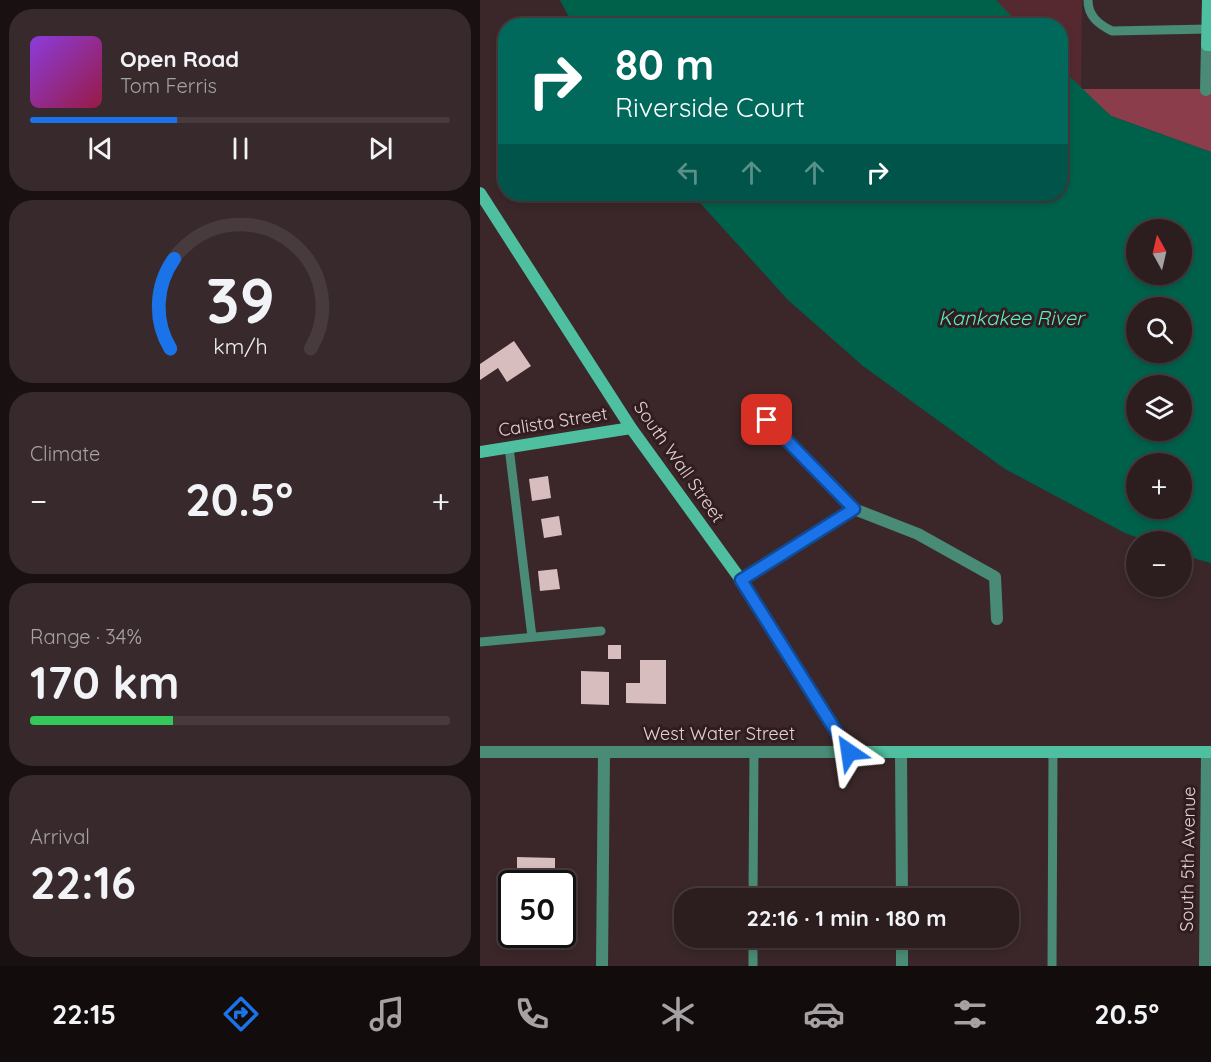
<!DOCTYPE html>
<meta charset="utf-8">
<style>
body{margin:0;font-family:Quicksand,sans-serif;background:#382a2c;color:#f1f3f6;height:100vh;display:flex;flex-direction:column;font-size:22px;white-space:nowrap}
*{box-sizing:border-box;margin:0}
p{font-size:20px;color:#a6a2a4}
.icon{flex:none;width:33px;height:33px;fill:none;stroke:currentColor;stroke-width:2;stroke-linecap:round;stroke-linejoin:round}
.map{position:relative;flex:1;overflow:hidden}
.sheet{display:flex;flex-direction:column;gap:9px;padding:9px;background:#181011;width:480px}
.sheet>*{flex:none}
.top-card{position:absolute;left:18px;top:18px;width:570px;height:183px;border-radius:24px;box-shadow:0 3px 9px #0003,0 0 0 2px #483b3d;background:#00695c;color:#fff;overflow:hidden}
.needle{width:39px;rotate:352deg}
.buttons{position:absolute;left:646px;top:219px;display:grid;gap:12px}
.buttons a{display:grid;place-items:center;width:66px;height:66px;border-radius:50%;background:#2c1d1f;box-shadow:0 3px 9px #0003,0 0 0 2px #483b3d;font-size:30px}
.speed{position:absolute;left:18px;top:870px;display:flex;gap:12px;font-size:30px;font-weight:700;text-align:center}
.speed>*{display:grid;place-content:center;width:78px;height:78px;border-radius:50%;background:#2c1d1f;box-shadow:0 3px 9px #0003,0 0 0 2px #483b3d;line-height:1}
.speed .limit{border:3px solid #111;border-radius:9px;background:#fff;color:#111}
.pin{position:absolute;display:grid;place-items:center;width:51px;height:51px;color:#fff;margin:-26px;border-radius:12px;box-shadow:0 3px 9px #0006}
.me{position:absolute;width:66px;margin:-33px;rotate:328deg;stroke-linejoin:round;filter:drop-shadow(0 0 4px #0008)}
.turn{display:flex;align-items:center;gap:21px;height:126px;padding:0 18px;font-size:27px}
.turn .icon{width:78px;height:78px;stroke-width:2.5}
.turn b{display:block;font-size:42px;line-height:51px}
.lanes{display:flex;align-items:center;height:57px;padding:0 18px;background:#0003;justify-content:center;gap:30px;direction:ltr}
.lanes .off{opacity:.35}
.big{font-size:45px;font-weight:700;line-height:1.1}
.sheet .widget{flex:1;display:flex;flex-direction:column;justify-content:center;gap:9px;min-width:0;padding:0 21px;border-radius:24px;background:#382a2c}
.sheet .dial{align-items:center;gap:0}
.dial svg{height:156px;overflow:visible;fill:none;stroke:#483b3d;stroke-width:7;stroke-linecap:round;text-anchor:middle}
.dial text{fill:#f1f3f6;stroke:none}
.song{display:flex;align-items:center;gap:18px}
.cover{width:72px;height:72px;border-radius:9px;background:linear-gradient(135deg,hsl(270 70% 55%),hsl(340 70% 35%))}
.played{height:6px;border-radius:3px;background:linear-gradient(90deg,#1a73e8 35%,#483b3d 35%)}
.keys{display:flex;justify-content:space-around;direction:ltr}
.heat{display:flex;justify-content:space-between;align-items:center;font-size:33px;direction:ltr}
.charge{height:9px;border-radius:4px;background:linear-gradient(90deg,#34c759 34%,#483b3d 0)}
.trip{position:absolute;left:194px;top:888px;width:345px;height:60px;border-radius:24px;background:#2c1d1f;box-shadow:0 3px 9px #0003,0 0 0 2px #483b3d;font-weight:700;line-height:60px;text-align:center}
.tabs{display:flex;height:96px;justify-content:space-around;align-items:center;background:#120c0c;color:#a6a2a4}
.tabs .icon{width:42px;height:42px}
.tabs .selected{color:#1a73e8}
.tabs b{font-size:27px;color:#f1f3f6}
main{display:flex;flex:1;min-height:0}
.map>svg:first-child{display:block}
</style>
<main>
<section class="sheet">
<div class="widget">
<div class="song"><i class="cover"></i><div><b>Open Road</b><p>Tom Ferris</p></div></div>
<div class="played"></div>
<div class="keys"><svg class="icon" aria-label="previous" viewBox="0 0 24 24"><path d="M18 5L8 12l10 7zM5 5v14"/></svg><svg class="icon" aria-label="pause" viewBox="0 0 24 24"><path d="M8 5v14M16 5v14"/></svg><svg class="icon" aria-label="next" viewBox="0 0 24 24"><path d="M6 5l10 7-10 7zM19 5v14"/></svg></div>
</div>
<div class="widget dial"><svg viewBox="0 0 100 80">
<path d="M14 69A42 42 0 1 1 86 69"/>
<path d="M14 69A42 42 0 0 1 16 23" stroke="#1a73e8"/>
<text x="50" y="56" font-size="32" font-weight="700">39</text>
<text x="50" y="72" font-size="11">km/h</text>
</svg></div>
<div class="widget"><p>Climate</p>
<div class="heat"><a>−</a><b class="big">20.5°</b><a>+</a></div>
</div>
<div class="widget"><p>Range · 34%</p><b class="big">170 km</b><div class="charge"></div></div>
<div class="widget"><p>Arrival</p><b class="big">22:16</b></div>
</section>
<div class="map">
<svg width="731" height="966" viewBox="0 0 731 966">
<rect width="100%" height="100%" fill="#3b2729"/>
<!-- green -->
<path fill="#562930" d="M515 0H602L601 89 581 68 580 26 539 25Z"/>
<!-- forest -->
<path fill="#8c3d4b" d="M601 89H731V152L631 116Z"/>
<!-- water -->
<g fill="#00614b" fill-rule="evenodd">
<path d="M80 0H516L540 25H93Z"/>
<path d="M581 68 631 116 731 152V563L702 555V542L667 541 645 533 525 469 383 366 308 300 212 194H580ZM657 230H702V274H657ZM657 308H702V352H657ZM657 386H702V430H657ZM657 464H702V508H657Z"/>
</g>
<!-- building -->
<g fill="#d8bdbf">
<path d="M34 341 51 366 27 382 18 368 0 380V364Z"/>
<path d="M68 476 71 498 52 501 49 479Z"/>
<path d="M79 516 82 535 64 538 61 519Z"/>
<path d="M77 569 80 589 60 591 58 571Z"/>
<rect x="128" y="645" width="13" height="14"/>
<path d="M160 660H186V704L146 703V683H160Z"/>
<path d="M101 671 129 672V705L101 704Z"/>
<path d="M37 857 75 858V879L37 878Z"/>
</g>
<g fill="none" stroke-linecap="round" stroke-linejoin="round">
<!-- lane -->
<g stroke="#498b76" stroke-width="9">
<path d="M608 0C608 16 618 24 632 31L728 29"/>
<path d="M29 447 52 637"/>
<path d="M0 642 121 631"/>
<path d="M273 898 274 751"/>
<path d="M273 966V938"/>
<path d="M572 966 573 752"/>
</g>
<!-- street -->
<g stroke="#498b76" stroke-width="12">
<path d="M726 90 727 45"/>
<path d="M287 419 374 509 438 534 515 577 517 619"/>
<path d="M261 580 374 509"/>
<path d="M0 752H369"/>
<path d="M421 752 422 898"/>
<path d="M422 938V966"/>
<path d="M122 966 124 752"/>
<path d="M725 966 727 752"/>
</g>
<!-- secondary -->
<g stroke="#4fc09f" stroke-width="12">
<path d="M728 0 727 45H731"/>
<path d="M0 193 151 428 261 580 369 752H731"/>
<path d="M0 452 151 428"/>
</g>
</g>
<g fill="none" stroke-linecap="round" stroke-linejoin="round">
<!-- route casing -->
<g stroke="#114b97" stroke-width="15">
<path id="route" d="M287 420 374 509 261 580 369 752"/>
</g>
<!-- route -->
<use href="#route" stroke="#1a73e8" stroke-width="10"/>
</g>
<g text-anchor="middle" stroke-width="6" stroke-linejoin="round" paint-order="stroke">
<!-- street labels -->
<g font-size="18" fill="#e1d3d4" stroke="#311d20">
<text transform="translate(73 422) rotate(-9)" y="6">Calista Street</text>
<text transform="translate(199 462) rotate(55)" y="6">South Wall Street</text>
<text x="239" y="740">West Water Street</text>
<text transform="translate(708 859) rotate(-89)" y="6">South 5th Avenue</text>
</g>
<!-- water labels -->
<g font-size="20" font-style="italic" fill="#5bebc2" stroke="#311d20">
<text x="531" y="325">Kankakee River</text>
</g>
</g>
</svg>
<div class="buttons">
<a><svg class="needle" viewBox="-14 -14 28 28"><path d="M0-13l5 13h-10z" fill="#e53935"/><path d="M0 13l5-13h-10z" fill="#a6a2a4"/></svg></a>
<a><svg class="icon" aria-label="search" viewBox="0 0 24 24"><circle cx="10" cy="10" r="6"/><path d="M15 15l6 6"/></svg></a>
<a><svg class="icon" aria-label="layers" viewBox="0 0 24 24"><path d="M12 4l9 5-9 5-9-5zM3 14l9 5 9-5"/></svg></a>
<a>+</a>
<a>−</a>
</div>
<div class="speed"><div class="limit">50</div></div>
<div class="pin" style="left:287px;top:420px;background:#d93025"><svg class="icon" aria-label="arrive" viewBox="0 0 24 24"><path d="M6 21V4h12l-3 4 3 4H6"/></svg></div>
<svg class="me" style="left:369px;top:752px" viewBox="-20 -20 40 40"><path d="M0-17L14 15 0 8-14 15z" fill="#1a73e8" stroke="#fff" stroke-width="4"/></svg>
<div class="trip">22:16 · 1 min · 180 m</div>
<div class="top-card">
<div class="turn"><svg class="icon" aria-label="right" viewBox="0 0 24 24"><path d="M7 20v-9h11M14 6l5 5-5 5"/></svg><div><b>80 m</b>Riverside Court</div></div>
<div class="lanes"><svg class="icon off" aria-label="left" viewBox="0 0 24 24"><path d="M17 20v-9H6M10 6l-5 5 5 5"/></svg><svg class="icon off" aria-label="ahead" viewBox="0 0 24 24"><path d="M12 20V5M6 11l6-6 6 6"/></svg><svg class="icon off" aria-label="ahead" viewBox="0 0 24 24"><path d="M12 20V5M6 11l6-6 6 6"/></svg><svg class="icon" aria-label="right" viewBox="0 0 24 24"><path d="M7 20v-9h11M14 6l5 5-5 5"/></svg></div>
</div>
</div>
</main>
<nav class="tabs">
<b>22:15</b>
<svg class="icon selected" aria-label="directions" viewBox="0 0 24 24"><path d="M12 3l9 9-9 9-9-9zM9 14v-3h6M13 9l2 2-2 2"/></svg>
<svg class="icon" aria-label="music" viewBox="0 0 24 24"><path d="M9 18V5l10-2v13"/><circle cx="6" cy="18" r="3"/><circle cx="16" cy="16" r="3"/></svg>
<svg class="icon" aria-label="phone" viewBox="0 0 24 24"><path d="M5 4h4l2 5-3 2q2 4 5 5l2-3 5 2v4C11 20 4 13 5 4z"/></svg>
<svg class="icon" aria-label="climate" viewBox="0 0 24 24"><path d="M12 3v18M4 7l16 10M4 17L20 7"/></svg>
<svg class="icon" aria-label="car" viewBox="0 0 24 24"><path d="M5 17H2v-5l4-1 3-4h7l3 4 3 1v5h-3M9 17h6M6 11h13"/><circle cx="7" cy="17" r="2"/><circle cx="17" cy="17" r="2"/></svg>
<svg class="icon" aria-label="filters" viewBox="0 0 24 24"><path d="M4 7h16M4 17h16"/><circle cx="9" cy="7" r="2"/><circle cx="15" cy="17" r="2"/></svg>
<b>20.5°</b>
</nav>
